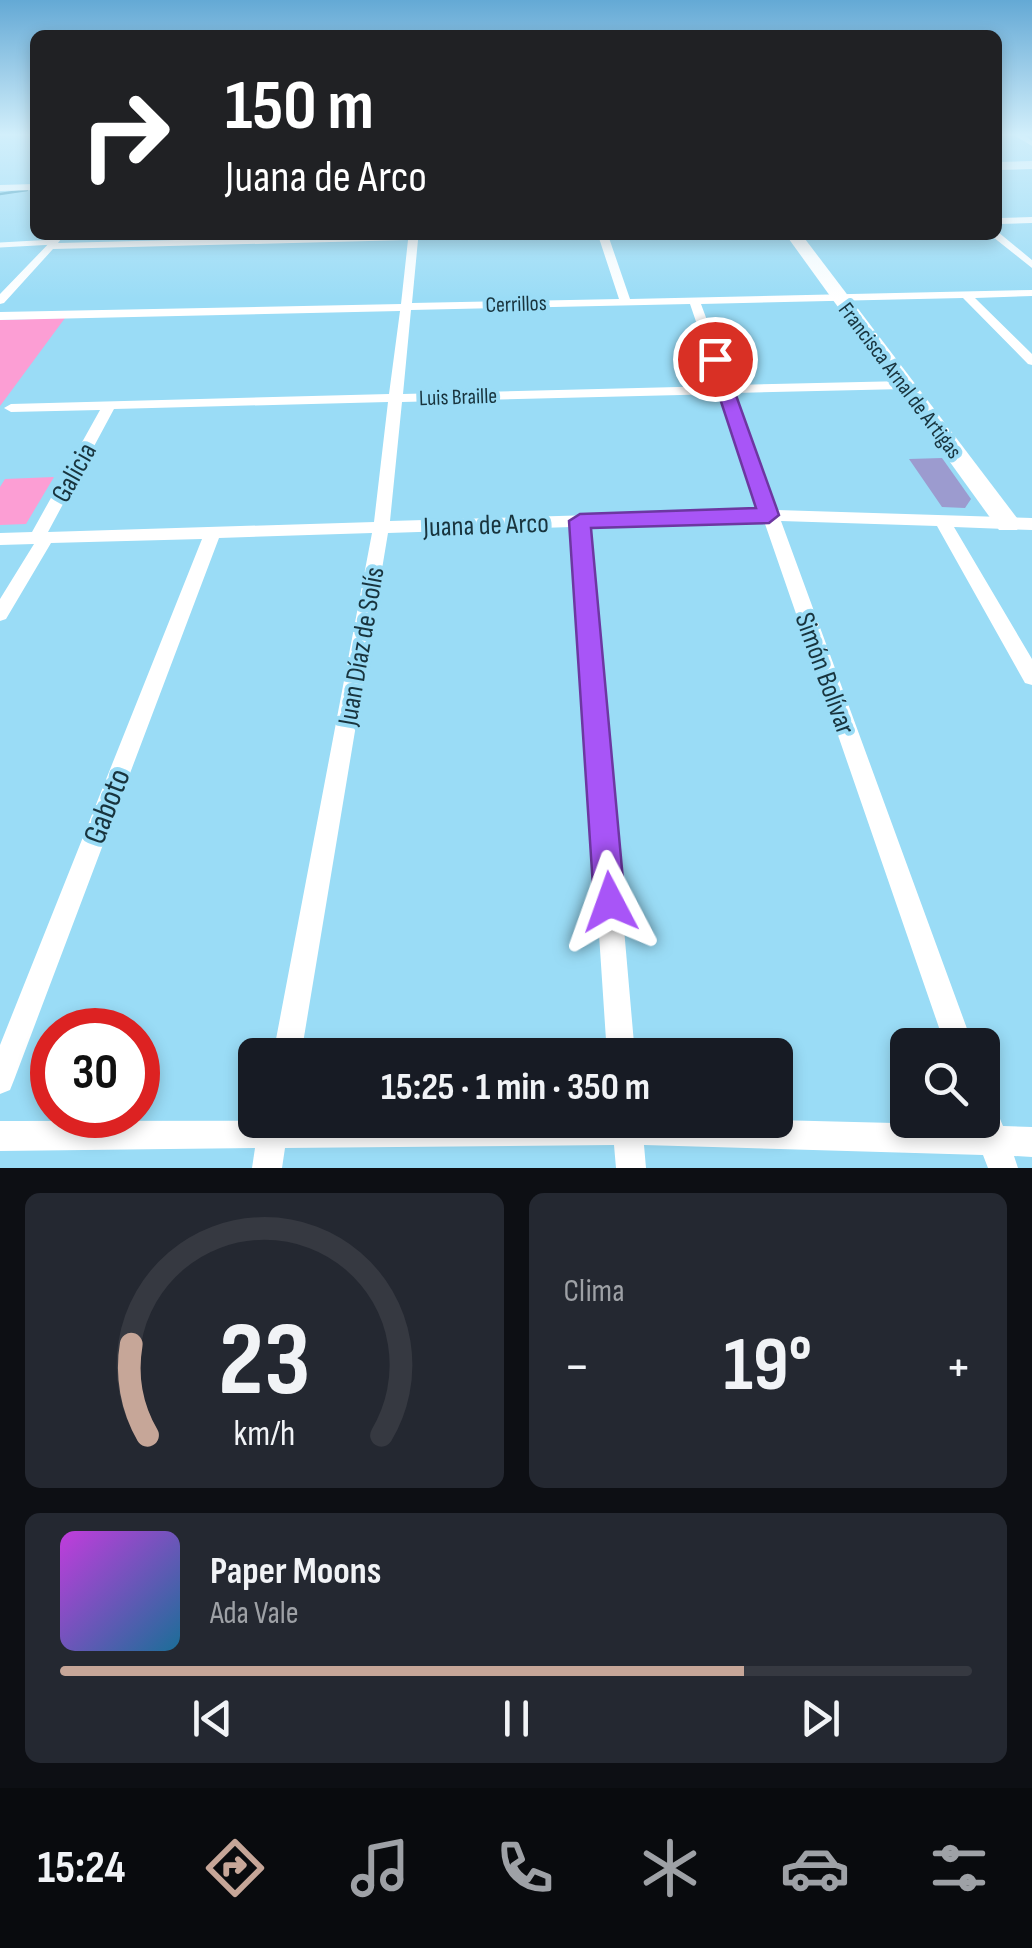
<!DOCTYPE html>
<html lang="es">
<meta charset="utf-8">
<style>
body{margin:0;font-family:"Sofia Sans Condensed",sans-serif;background:#242831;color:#f1f3f6;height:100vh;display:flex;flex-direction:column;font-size:38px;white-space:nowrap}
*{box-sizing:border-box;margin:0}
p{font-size:32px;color:#9ea1a6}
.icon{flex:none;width:55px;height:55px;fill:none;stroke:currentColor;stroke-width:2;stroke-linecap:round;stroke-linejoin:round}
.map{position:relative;height:1168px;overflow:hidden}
.drawer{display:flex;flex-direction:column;gap:25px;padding:25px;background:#0d0f14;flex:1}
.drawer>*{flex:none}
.hud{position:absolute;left:30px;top:30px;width:972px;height:210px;border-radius:15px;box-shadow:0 5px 15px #0003;background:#202124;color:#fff;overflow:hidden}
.fabs{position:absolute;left:890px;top:1028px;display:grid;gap:20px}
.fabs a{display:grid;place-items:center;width:110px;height:110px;border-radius:15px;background:#171b24;box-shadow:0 5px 15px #0003;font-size:50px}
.speed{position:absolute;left:30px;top:1008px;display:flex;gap:20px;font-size:50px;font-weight:700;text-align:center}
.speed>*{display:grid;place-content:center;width:130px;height:130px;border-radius:50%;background:#171b24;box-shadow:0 5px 15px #0003;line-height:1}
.speed .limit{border:15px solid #d22;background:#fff;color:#111}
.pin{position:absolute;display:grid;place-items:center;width:85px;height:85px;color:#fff;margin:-42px;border:5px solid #fff;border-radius:50%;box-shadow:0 2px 10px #0007}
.me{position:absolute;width:110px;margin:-55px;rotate:356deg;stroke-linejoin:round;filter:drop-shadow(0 0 8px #0008)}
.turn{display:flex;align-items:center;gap:35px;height:210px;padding:0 30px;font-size:45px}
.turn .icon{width:130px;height:130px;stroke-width:2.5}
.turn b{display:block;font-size:70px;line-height:85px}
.big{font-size:75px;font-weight:700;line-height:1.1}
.drawer .card{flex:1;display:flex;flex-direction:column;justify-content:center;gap:15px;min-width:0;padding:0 35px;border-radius:15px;background:#242831}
.drawer .dial{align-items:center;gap:0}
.dial svg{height:260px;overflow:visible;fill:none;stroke:#363941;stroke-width:7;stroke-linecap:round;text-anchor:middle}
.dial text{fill:#f1f3f6;stroke:none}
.song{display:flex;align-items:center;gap:30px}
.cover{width:120px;height:120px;border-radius:15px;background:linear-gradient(135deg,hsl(290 70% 55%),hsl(200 70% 35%))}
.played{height:10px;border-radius:5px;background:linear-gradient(90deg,#c6a698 75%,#363941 75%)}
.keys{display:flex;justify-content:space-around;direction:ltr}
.heat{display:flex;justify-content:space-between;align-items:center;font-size:55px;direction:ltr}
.drawer .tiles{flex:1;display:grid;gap:25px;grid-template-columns:1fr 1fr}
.card:last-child{grid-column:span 2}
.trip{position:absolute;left:238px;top:1038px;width:555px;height:100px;border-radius:15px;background:#171b24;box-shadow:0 5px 15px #0003;font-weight:700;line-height:100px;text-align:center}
.menu{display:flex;height:160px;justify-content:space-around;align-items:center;background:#090b0e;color:#9ea1a6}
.menu .icon{width:70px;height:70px}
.menu .current{color:#c6a698}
.menu b{font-size:45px;color:#f1f3f6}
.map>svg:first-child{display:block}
</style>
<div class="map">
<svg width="1032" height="1168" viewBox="0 0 1032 1168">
<rect width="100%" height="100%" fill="#9adcf6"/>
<!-- green -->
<g fill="#fc9ed4">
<path d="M65 318 6 398 0 406V320Z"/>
<path d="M54 477 26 524 0 525V487L5 479Z"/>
</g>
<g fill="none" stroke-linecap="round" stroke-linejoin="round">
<!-- stream -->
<path stroke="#3f98b8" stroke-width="2.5" d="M0 194 27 190"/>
</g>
<!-- building -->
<path fill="#9c9bcf" d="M942 458 971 499 965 508 942 507 909 459Z"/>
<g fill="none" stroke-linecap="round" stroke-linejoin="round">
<!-- lane -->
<path stroke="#fff" stroke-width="5" d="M0 245 54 242"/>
<!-- street -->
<g fill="#fff" fill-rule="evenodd">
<path d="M1014 135H1024L1032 141V146Z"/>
<path d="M35 184V190L0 191V185Z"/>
<path d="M1032 217V223L998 224V218Z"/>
<path d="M998 232 1032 260V268L993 237 992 235H998Z"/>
<path d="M382 235H511L506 238 418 240 412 303 619 299 598 235H608L630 299 1032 290V296L975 298 1032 354V365L1028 364 963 298 701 304 731 385 905 381 912 385 905 389 734 393 777 510 1032 518V530L954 527 1032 659V685L1025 683 937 526 781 521 973 1045H945L764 521 589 526 635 1055H607L572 527 388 533 301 1055H273L372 533 219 538 14 1080 10 1090 0 1094V1045L202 539 51 543 6 619 0 621V599L34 544 0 545V533L32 532 100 410 11 412 4 408 11 404 389 394 400 311 0 320V312L401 304 408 240 53 249 4 303 0 304V294L56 236 61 239 58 243ZM690 304 718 386 403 394 411 310ZM721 394 761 510 390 521 402 402ZM388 402 374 522 48 532 114 409Z"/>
<path d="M982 1096 992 1100 1003 1126 1032 1127V1157L1014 1156 1018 1168H988L983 1155 644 1145 646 1168H616L614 1145 285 1148 282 1168H252L255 1148 0 1151V1121L775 1120 973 1125 971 1120H982Z"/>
</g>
<!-- secondary -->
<g fill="#fff" fill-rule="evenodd">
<path d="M1032 161V169L998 170V162Z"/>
<path d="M786 235H802L1017 518 1021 524 1017 530H999Z"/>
</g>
</g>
<!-- sky -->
<linearGradient id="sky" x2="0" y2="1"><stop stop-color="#64a9d5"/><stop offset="0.45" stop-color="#d2effb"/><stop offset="1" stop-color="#d2effb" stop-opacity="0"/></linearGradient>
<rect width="1032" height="299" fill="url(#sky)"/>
<!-- route -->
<path fill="#a855f7" stroke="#6d37a1" stroke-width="2.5" d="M715 354 723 359 779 515 769 523 591 528 625 902 621 914 610 918 598 914 594 902 569 521 580 514 756 508 707 359Z"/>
<g text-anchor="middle" stroke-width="8" stroke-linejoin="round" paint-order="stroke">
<!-- far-street labels -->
<g font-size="22" fill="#18343e" stroke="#9adcf6">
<text transform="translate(516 303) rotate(-2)" y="8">Cerrillos</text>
<text transform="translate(901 380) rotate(53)" y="8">Francisca Arnal de Artigas</text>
<text transform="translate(458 396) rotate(-2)" y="8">Luis Braille</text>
</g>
<!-- street labels -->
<g font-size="28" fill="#18343e" stroke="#9adcf6">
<text transform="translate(73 472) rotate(-61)" y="10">Galicia</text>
<text transform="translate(486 524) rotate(-2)" y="10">Juana de Arco</text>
<text transform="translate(360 646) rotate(-80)" y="10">Juan Díaz de Solís</text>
<text transform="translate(826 673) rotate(70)" y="10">Simón Bolívar</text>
</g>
<!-- near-street labels -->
<g font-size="32" fill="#18343e" stroke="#9adcf6">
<text transform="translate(106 806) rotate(-69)" y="11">Gaboto</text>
</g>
</g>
</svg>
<div class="fabs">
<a><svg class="icon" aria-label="search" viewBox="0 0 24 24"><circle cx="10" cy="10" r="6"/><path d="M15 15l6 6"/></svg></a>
</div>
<div class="speed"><div class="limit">30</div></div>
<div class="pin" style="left:715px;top:359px;background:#d93025"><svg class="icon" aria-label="arrive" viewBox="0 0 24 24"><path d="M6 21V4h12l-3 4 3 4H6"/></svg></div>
<svg class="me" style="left:610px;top:902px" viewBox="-20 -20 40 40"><path d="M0-17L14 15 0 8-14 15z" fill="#a855f7" stroke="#fff" stroke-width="4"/></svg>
<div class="trip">15:25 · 1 min · 350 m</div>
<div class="hud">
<div class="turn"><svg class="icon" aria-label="right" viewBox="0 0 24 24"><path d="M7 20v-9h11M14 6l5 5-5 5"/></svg><div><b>150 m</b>Juana de Arco</div></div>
</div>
</div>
<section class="drawer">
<div class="tiles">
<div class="card dial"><svg viewBox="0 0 100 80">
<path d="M14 69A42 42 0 1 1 86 69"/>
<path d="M14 69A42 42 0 0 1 9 41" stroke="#c6a698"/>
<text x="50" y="56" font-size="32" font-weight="700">23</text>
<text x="50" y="72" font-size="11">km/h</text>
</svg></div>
<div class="card"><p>Clima</p>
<div class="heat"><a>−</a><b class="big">19°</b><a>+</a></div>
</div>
<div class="card">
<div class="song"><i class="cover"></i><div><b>Paper Moons</b><p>Ada Vale</p></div></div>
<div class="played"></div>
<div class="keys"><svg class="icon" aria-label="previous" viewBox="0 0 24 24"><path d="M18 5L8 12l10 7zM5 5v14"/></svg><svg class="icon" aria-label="pause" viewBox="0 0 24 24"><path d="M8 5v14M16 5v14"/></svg><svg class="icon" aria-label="next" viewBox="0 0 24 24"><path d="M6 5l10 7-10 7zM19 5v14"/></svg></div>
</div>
</div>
</section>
<nav class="menu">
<b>15:24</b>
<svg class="icon current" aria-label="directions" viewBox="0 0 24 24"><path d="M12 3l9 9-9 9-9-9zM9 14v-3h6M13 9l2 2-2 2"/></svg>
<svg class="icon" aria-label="music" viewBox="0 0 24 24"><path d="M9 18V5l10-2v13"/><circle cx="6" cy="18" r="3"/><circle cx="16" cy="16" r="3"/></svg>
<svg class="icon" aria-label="phone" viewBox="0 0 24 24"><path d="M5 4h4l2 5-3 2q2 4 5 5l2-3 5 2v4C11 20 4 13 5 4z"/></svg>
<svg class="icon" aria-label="climate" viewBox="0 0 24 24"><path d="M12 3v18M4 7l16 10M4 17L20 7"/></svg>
<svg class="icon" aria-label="car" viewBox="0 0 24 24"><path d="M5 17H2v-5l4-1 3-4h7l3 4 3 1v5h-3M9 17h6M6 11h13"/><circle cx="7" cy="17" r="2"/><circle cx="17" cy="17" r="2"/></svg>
<svg class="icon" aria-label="filters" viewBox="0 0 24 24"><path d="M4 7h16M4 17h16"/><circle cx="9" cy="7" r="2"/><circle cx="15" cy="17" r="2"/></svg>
</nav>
